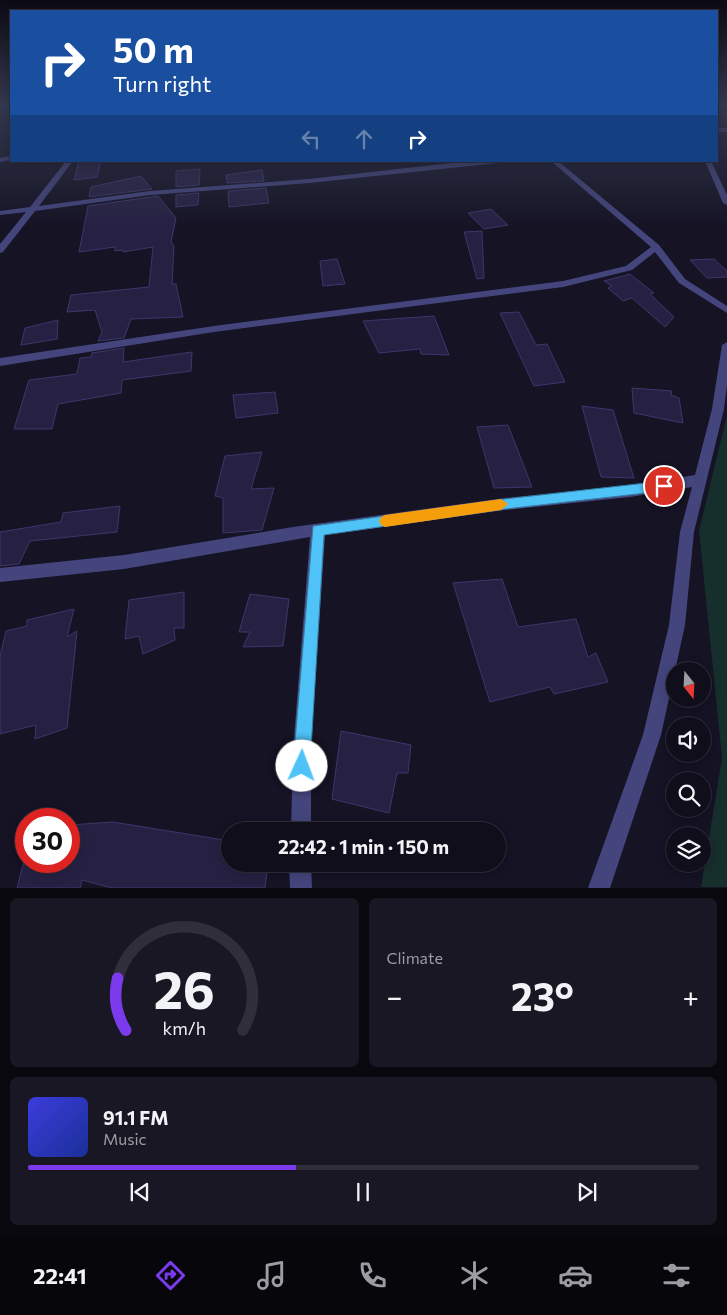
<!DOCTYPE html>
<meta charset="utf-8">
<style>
body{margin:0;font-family:Commissioner,sans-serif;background:#191724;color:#f1f3f6;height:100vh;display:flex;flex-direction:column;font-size:19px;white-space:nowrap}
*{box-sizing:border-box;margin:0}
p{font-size:16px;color:#9c9ca3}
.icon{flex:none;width:28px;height:28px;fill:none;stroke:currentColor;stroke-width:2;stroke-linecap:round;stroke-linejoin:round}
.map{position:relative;height:888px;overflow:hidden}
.side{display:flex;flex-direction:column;gap:10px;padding:10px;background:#09080f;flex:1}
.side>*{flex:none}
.guide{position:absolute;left:10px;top:10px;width:708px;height:152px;border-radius:0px;box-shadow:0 2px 12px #0003,0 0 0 1px #302e3a;background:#1a4fa0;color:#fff;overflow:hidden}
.needle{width:32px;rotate:162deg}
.fabs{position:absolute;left:666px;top:662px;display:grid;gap:10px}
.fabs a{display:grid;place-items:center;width:45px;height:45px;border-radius:50%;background:#100e1b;box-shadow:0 2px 12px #0003,0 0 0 1px #302e3a;font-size:25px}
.speed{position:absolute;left:15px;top:808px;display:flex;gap:10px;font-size:25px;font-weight:700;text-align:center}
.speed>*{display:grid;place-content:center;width:65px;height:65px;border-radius:50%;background:#100e1b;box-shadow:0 2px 12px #0003,0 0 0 1px #302e3a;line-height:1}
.speed .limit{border:8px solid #d22;background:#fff;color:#111}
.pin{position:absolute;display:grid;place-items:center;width:42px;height:42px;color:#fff;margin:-21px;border:2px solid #fff;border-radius:50%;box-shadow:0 1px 5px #0007}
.me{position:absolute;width:55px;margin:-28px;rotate:2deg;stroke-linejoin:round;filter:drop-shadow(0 0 4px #0008)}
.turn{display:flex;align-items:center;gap:18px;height:105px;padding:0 20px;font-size:22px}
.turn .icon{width:65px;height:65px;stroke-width:2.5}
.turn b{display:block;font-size:35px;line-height:42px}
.lanes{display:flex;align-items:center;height:48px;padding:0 20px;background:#0003;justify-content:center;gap:25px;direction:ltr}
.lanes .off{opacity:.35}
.big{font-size:38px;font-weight:700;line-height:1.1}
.side .tile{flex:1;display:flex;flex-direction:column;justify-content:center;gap:8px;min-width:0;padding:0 18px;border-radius:8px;background:#191724}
.side .dial{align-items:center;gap:0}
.dial svg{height:130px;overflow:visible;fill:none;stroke:#302e3a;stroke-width:7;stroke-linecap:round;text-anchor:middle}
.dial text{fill:#f1f3f6;stroke:none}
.song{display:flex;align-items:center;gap:15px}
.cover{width:60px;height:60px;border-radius:8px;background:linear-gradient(135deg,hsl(240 70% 55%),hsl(230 70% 35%))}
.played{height:5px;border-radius:2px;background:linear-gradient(90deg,#7c3aed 40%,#302e3a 40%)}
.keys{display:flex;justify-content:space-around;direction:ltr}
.heat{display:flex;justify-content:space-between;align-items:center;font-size:28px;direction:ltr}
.side .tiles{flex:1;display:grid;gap:10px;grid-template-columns:1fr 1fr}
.tile:last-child{grid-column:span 2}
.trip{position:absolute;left:221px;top:822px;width:285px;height:50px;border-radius:25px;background:#100e1b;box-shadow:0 2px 12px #0003,0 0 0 1px #302e3a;font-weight:700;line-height:50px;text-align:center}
.tabs{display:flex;height:80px;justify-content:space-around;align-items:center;background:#06060b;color:#9c9ca3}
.tabs .icon{width:35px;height:35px}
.tabs .current{color:#7c3aed}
.tabs b{font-size:22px;color:#f1f3f6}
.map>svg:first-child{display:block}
</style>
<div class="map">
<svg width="727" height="888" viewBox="0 0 727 888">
<rect width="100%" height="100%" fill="#151324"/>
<!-- green -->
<path fill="#162e2c" d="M727 415V887H701L722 758 699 531Z"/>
<!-- building -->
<g fill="#262143" stroke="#3e366c">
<path d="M79 161H101L97 177 74 180Z"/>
<path d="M200 169 199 185 176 187V171Z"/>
<path d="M262 170 264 181 227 183 226 175Z"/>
<path d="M141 176 152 189 89 197 91 187Z"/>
<path d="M266 188 269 203 229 207 228 191Z"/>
<path d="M199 193 198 205 176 207V195Z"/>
<path d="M158 196 176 218 171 242 174 246 172 284H176L183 317 131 319 124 338 98 341 102 332 95 310 67 312 71 295 149 287 153 247 123 252V250L115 251V247L79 252 88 206Z"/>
<path d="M491 209 508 225 484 229 468 213Z"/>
<path d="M482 231 484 278 477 279 464 232Z"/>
<path d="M337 259 345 284 323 286 320 261Z"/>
<path d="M714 259 727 271V277L707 278 690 260Z"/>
<path d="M630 274 654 293 650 294 674 317 665 327 632 298 623 301 608 288 612 286 604 281Z"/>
<path d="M519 312 536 345 547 344 565 382 534 386 500 313Z"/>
<path d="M434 316 449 355 421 354 420 349 379 353 363 321Z"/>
<path d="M58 320 57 339 21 345 25 328Z"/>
<path d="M124 348 123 362 192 352 191 371 122 380 121 393 58 404 52 429H14L29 380 77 374 80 358 91 357 92 353Z"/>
<path d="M632 388 672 391 671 395 679 398 683 423 634 413Z"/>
<path d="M275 392 278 413 236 418 233 395Z"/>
<path d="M582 406 613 410 634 478 601 477Z"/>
<path d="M508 425 532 487 494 488 477 427Z"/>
<path d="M262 452 251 489 274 488 262 530 223 533V498L215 496 225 456Z"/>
<path d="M120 506 117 532 30 541 19 564 0 566V532L61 522 63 513Z"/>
<path d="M502 579 518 627 576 619 588 657 596 653 608 682 554 694 550 687 490 702 453 583Z"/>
<path d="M184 592V628H174L175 640 143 654 139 636 125 639 129 600Z"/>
<path d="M250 594 289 599 283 646 243 647 250 632H239Z"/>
<path d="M74 609 67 637 77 631 67 728 35 739 36 725 0 734V656L6 631 27 626V620Z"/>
<path d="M341 731 411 745 408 773H397L389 813 332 799Z"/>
<path d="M113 822 230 841V864H268L265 888H112L82 880 80 888H17L24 861H69V825Z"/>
</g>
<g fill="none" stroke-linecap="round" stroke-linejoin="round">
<!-- minor -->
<g fill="#44457d" fill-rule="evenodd">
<rect x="716" y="128" width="11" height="4"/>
<path d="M11 156V160L0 162V158Z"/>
<path d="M66 161H73L39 206 150 191 309 179 460 162 517 161 309 183 150 195 35 211 3 252 0 253V244L26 212 0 215V211L30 207Z"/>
<path d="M551 161H558L659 245 685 279 727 306V313L679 283 655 252 632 270 563 287 214 332 0 366V358L214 326 563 281 626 266 651 247Z"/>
<path d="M705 161H711L727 195V205L723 203Z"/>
<path d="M727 342V385L724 409 694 532 685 625 661 735 610 888H588L643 735 669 625 680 532 692 487 630 497 505 510 325 535 311 750V831H291L293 750 310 537 124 569 0 582V568L124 555 293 527 505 498 630 485 695 475 712 409 722 345Z"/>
<path d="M289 864H311L312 888H290Z"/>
</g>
</g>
<!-- sky -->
<linearGradient id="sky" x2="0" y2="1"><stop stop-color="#0c0a14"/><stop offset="0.46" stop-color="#353950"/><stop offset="1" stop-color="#353950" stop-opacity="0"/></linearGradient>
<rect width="727" height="228" fill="url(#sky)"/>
<!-- route -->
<path fill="#4fc3f7" stroke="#337fa1" d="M664 481 671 486 664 491 505 509 324 535 310 766 308 772 302 775 295 772 293 766 313 526 505 499Z"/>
<!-- slow -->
<path fill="#f59e0b" d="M501 499 508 504 501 510 385 527 381 525 379 521 381 517 385 515Z"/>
</svg>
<div class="fabs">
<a><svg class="needle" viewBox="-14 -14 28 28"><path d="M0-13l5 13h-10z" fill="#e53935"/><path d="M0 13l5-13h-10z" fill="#9c9ca3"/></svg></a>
<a><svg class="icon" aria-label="sound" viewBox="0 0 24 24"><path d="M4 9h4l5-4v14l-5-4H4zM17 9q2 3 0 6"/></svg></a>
<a><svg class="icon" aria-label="search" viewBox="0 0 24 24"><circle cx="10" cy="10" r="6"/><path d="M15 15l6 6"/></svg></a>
<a><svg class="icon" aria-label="layers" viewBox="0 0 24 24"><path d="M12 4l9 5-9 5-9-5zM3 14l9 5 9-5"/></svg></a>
</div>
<div class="speed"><div class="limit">30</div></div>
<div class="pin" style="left:664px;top:486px;background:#d93025"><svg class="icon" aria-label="arrive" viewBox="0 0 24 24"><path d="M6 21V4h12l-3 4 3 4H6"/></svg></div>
<svg class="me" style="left:302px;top:766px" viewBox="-20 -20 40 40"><circle r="19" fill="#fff"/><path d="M0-13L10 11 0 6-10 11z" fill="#4fc3f7"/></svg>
<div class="trip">22:42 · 1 min · 150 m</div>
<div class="guide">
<div class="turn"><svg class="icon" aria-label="right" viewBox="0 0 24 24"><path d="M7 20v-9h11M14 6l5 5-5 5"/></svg><div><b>50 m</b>Turn right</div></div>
<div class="lanes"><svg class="icon off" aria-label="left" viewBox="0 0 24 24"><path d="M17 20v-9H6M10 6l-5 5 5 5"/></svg><svg class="icon off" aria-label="ahead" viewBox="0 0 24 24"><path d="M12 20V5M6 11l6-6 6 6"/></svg><svg class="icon" aria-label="right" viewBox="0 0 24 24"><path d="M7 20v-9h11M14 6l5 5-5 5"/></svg></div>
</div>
</div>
<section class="side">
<div class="tiles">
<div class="tile dial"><svg viewBox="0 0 100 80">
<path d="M14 69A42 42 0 1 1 86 69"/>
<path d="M14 69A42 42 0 0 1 9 37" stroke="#7c3aed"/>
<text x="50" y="56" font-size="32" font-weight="700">26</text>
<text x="50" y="72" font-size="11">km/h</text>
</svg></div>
<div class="tile"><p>Climate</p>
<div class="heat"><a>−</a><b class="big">23°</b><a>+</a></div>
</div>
<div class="tile">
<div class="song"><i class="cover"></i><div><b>91.1 FM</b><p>Music</p></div></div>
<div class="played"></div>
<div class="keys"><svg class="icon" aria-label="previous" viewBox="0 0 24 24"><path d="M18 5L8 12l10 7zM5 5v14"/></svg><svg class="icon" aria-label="pause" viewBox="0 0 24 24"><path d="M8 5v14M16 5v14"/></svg><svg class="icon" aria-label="next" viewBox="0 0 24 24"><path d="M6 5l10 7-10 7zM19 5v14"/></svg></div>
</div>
</div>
</section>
<nav class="tabs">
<b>22:41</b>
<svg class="icon current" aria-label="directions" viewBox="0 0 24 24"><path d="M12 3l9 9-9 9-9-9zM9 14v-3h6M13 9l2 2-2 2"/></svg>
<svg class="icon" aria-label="music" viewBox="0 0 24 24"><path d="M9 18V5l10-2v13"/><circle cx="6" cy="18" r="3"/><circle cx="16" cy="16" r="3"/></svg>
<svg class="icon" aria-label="phone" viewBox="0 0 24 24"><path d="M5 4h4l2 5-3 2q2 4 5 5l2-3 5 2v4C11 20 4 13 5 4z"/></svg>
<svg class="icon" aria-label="climate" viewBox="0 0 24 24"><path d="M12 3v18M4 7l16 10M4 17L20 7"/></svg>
<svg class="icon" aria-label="car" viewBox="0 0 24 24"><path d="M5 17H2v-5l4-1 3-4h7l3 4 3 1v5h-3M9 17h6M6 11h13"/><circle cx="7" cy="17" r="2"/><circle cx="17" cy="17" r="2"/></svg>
<svg class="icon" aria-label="filters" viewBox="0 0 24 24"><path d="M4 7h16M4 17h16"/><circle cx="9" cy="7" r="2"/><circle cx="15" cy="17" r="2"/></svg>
</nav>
